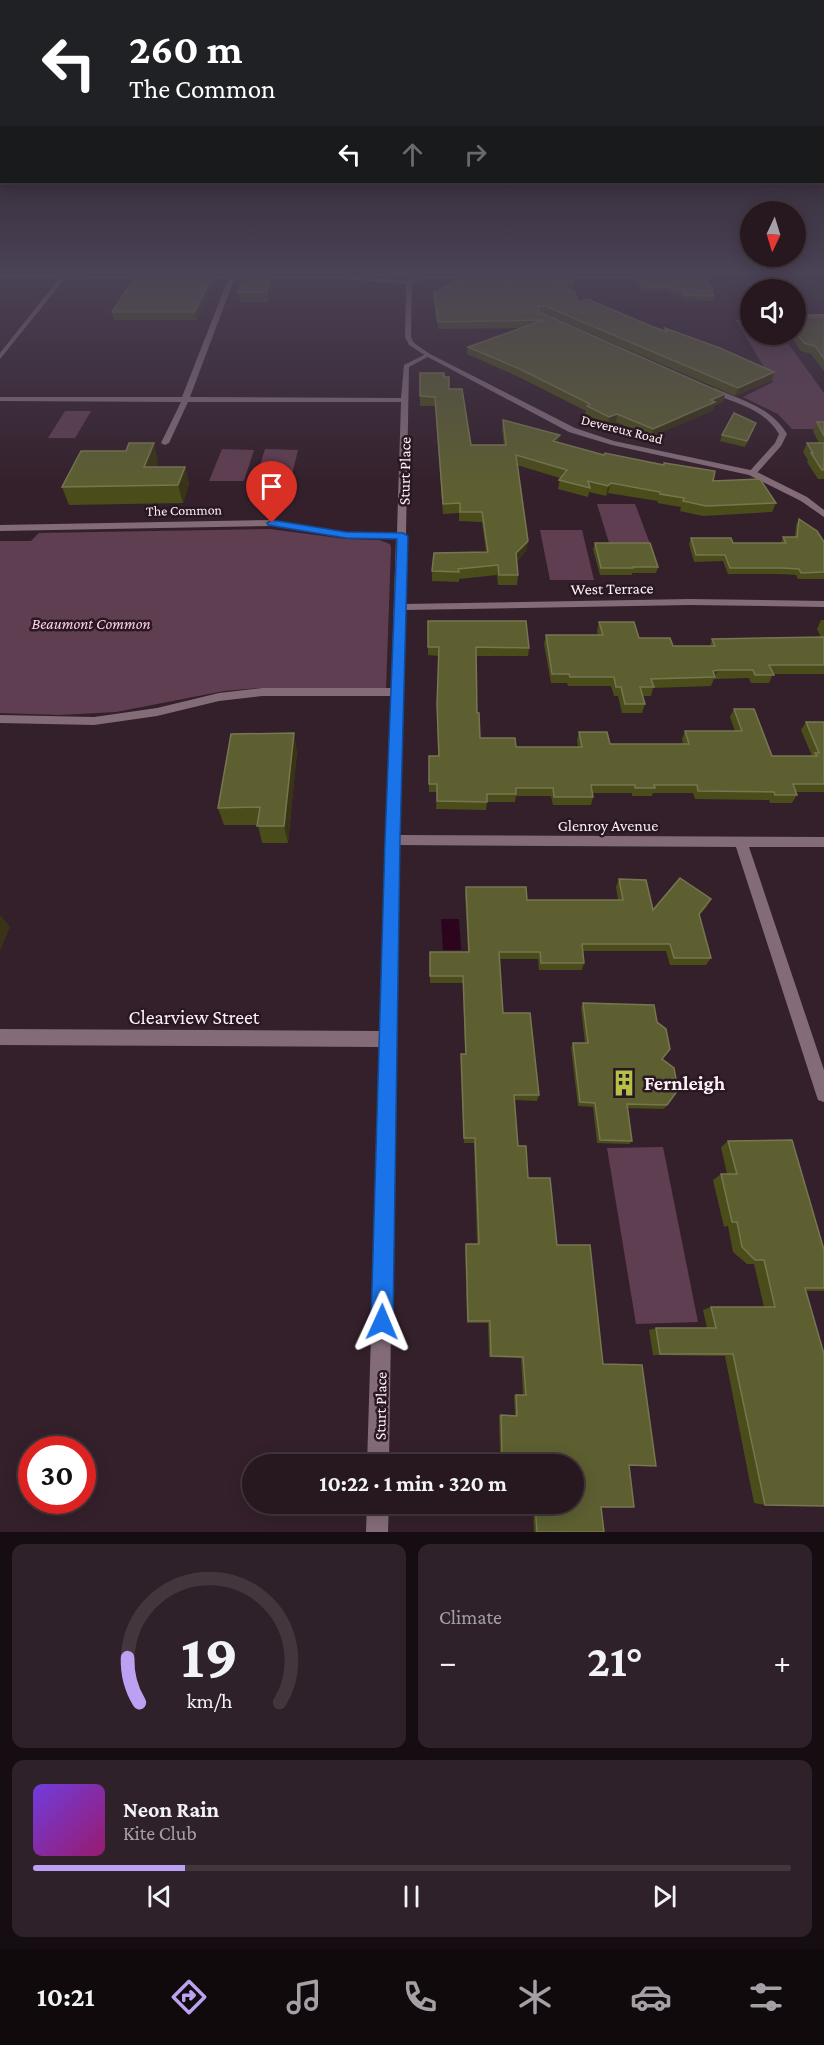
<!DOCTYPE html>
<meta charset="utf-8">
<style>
body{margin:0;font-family:"Crimson Pro",serif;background:#2f2129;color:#f1f3f6;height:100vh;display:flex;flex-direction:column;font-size:22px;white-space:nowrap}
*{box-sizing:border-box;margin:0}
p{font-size:20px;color:#a4a0a5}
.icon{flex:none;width:33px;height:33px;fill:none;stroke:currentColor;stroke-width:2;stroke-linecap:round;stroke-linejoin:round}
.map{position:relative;height:1532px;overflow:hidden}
.drawer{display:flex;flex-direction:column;gap:12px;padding:12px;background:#150d12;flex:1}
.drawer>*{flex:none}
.top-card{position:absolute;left:0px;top:0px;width:825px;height:183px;box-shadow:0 3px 15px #0003,0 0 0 2px #43373e;background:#202124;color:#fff;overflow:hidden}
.needle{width:39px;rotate:184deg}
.buttons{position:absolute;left:740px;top:201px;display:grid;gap:12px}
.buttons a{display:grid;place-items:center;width:66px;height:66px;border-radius:50%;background:#271820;box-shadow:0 3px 15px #0003,0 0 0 2px #43373e;font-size:30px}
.speed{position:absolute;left:18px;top:1436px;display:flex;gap:12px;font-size:30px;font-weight:700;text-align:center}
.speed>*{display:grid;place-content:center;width:78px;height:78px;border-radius:50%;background:#271820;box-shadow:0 3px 15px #0003,0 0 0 2px #43373e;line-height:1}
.speed .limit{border:9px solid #d22;background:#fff;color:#111}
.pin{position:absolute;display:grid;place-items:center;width:51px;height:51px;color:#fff;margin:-62px -26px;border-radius:50% 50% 50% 0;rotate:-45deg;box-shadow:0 0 6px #0007}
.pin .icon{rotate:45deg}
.me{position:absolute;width:66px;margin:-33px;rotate:1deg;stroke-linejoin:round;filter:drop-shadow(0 0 4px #0008)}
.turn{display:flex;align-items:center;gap:21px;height:126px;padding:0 30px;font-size:27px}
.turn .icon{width:78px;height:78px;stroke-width:2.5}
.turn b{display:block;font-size:42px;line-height:51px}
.lanes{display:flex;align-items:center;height:57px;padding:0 30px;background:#0003;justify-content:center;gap:30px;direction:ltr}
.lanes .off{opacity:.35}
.big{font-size:45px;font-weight:700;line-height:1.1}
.drawer .card{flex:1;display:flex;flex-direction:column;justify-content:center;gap:9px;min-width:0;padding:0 21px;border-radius:12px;background:#2f2129}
.drawer .dial{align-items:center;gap:0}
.dial svg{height:156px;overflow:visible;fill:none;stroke:#43373e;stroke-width:7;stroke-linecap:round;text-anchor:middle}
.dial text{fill:#f1f3f6;stroke:none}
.song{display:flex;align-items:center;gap:18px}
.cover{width:72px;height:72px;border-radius:9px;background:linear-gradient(135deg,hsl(260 70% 55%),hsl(320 70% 35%))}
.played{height:6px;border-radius:3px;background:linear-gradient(90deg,#bca0f2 20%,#43373e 20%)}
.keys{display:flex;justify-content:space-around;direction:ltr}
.heat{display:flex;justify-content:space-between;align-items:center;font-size:33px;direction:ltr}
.drawer .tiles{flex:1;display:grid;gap:12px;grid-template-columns:1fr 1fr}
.card:last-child{grid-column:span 2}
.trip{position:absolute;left:242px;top:1454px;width:342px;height:60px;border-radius:30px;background:#271820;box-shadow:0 3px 15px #0003,0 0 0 2px #43373e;font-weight:700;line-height:60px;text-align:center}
.tab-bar{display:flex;height:96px;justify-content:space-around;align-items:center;background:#100a0d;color:#a4a0a5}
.tab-bar .icon{width:42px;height:42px}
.tab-bar .active{color:#bca0f2}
.tab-bar b{font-size:27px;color:#f1f3f6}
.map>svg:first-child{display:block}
</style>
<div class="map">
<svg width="824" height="1532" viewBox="0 0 824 1532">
<rect width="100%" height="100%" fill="#34202b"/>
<!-- green -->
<g fill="#603e51">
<path d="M736 320H750V334L782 335 824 393V429H792L778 414 743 397 773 382Z"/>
<path d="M65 411H91L75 438H48Z"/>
<path d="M222 449 254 450 244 481H209Z"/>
<path d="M265 449 298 450 290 483 255 482Z"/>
<path d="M597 504H635L652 549H611Z"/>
<path d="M270 529 346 539 379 540 390 544 391 548 386 689 258 688 224 691 116 712 60 715 0 713V541H31L39 533Z"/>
<path d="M540 530H582L594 580H550Z"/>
<path d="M663 1147 698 1322 636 1324 607 1148Z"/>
</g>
<!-- water -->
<path fill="#2c041e" d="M441 919H459L461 950H443Z"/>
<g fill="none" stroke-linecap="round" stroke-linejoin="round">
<!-- minor -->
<g fill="#836c78" fill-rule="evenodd">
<path d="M62 275 67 276 0 359V353Z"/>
<path d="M232 275 235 277 190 397 401 398 404 365 426 354 431 355 409 367 406 534 408 536 405 538 404 604 690 599 824 601V607L690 605 404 610 402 689 404 692 402 695 399 835 824 837V847H749L824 1070V1102L818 1100 816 1094 736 847 398 845 389 1464H367L380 1047 0 1045V1029L380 1031 391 696H262L219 701 157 716 94 725 0 723V715L94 717 157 708 219 693 262 688H391L396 539 346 538 272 526 0 531V525L272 520 346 532 397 533 401 402H188L169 443 165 445 161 443 181 402 0 401V397H182L229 277Z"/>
<rect x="795" y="314" width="29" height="4"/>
<path d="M708 388H714C741 400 771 407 787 434L781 446 755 475 748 473 775 443 779 434C765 409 733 402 708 392Z"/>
<path d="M367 1503H389L388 1532H366Z"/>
</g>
<!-- tertiary -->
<g fill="#836c78" fill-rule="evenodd">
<path d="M386 273H418L421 275H479L482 277 479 279H424L412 283 411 337 414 343 430 354 575 428 614 441 755 471 807 497 824 510V517L801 501 749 475 612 445 569 432 426 356 409 345 405 337 406 284 343 279H199L196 277 199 275H343ZM408 275H414L417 278 405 281 364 277Z"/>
<path d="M711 273H719L703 279 685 277Z"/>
<path d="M0 274 152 275 155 277 152 279 0 278Z"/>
<path d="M556 275H653L656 277 653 279 554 278Z"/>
</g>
</g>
<!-- wall -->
<g fill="#4a4d19">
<path d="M213 274 215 281 197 320H114L112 312Z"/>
<path d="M467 274 573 283 572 290 578 302 664 331 665 328 774 372 772 380 735 396 544 313H542L725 394 723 402 714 406 713 410 651 437 616 422 608 425 585 414 586 411 521 378 467 354 468 347 522 328 438 329 434 300V293Z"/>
<path d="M638 276 713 290 712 294 714 296 712 301 683 300 680 296H672L670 291H642L637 281Z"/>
<path d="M271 281 268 302H240L238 292Z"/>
<path d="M795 317H824V371L811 354 801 351 789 334H795Z"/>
<path d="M420 373 444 377 471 445H504L502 429 503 420 559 443 604 455 713 481 776 503 772 512 703 516 680 511 681 507 657 503 658 501 608 493 606 496 589 492 588 497 558 489 560 478 517 465 528 541 526 551 517 561 518 575 517 585H498L497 575 459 579V582L432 581V571L486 552 482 522 459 521V513L443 514 435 406H420Z"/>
<path d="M817 422H824V479H818L807 462 808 460 803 452 807 443H819L813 431Z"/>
<path d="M754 429 745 447 720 441 722 435Z"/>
<path d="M126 451 158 461 156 467H185L189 484 183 503 69 505 62 487Z"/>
<path d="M799 519 824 542V579H798L796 575 780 574H728L723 561 694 562 689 544 691 538 733 543H781L783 537H795L796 525Z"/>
<path d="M595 543 658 567 656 573H632V575H600L593 549Z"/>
<path d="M821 620H824V674H773L769 683H751L749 678 714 679 711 686 653 688 651 696H643L645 704 642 713H622L618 696H614L611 686H568L567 683H551L544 644 546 635H598L597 631 599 622 639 638 673 646H710L712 639 821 637 817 629Z"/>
<path d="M428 621 529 648 528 656H476L477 713 480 738 516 747H578L577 740 579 732 610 744H683L682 739 685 731H735L730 717 734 709 772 756H812L801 730 806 722H824V792H796L797 795 792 803H770L769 800 695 799 693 793H653L652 796H632V793H592L593 797 591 805H553L551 796H516L515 802H487L486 810 436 809 437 792H429V764L438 756 437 713 439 656 428 655Z"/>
<path d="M297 751 288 843H262L258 825H224L218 808Z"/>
<path d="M619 879 653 910 707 907 699 915 711 958 706 965H670L666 951H583L584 963 582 970H539L538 959H499L503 1013 539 1095 537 1101 514 1100 518 1146 528 1178 557 1245 603 1364 629 1465 601 1507 604 1532H534L533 1503H573V1464H510L509 1455 500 1453 499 1415 515 1416 514 1395H523L521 1358 489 1357 488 1323H467L465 1247 466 1244H477L474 1143H464L461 1060V1054H465L463 983H430V952H468L465 894 466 887 527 900H618L616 887Z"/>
<path d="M583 1003 657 1022 670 1049 662 1059 667 1105 664 1109 627 1108 632 1141 629 1144 597 1143 593 1107 578 1106 571 1048 573 1043H585L581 1008Z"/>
<path d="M728 1141 824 1250V1291H806L765 1505 754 1503 725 1356 653 1355 649 1330 656 1328H707L703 1310 711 1307H764L754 1264H747L733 1252 728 1226 724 1227 713 1180 721 1174H727L721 1147Z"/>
</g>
<!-- shaded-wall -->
<g fill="#393416">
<path d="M269 273 271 281 268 302 267 292Z"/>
<path d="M213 274 215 281 197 320 195 312Z"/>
<path d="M774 372 772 380 735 396 738 388Z"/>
<path d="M725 394 723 402 714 406 713 410 651 437 653 429Z"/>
<path d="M617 414 616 422 608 425 609 417Z"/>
<path d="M560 435 558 444 553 441Z"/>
<path d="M154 443 158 461 149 484 144 467Z"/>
<path d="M185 467 189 484 183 503 178 485Z"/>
<path d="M611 483 608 493 606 496 608 486Z"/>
<path d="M528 541 526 551 515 563 516 553Z"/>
<path d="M718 670 714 679 715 677 713 671Z"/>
<path d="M294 733 297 751 288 843 284 826Z"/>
<path d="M711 899 707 907 695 921 699 914Z"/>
<path d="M0 915 10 927 0 951Z"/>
</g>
<!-- building -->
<g fill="#5d5f31" stroke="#767650" stroke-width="1.5">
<path d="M246 273H269L267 292H238Z"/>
<path d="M137 274H213L195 312H112Z"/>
<path d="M467 274H570L573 283H556L575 292 578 302 587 299 651 326 667 332 665 328 720 348 774 372 738 388 545 306H538L539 312 725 394 711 400 715 402 653 429 617 414 609 417 587 406 590 404 522 370 468 347 544 320 438 322 434 293Z"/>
<path d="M702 274 713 290H710L714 296 684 295 681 290H673L671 286H643L638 276Z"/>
<path d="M795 317H824V359L815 346 804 343 795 331Z"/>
<path d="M420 373H444V377H449V389H462L471 445H506L503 420 560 435 553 441 604 455 605 453 664 465V463L715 471 713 481 760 479 776 503 706 506 683 501 684 498 660 494V492L611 483 608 486 588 481 590 488 559 480 567 470 516 455 528 541 516 553 518 575H499L498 565 458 569 459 572 432 571 434 553 488 552 482 512H460V503L443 504 435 397 420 396Z"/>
<path d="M734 413 756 423 747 441 722 435Z"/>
<path d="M817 422H824V436Z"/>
<path d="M129 443H154L144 467H185L178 485 62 487 81 451H126Z"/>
<path d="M807 443H824V470H822L811 453H813Z"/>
<path d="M799 519 817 531 824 542V572L801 573 799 569 782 568H730L725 555H696L691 538H731L733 543H786L783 537H797Z"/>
<path d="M595 543H650L658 567H633V568H601Z"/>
<path d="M428 621H526L529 648 476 647 477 713H479L480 738H515L516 747H582L579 732H607L610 744H689L685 731H742L734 709H754L772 756H817L815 753H819L806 722H824V784H793L797 795H775L774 792 698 791 697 785H654L655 788H635V785H591L593 797H554L553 788H516V794H487V802L437 801V784H429V756H439L437 705 439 647H428Z"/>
<path d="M599 622H634L639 638H670L673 646H715L712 639 824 637V665H769L774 675H755L753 670H718L713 671 715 677 651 679 654 687H640L645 704H625L621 687H616L614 677H570L569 674H552L546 635H603Z"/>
<path d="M294 733 284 826H257L260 807 218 808 231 734Z"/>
<path d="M680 878 711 899 699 914 711 958H674L670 944H582L584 963H541L540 952H499L503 1013H530L539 1095H514L518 1146H526L528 1178H550L557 1245H590L603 1364 642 1365 656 1466 629 1465 634 1507H601L604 1532H537L535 1503H573V1464H512L511 1455 502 1454 501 1415 517 1416 516 1395H526L523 1357 491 1356 490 1321H468L466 1244H479L475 1138H464L461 1054H466L463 976H430V952H469L466 887H526L527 900H623L619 879 646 880 653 910Z"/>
<path d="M583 1003 654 1005 657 1022 666 1029 670 1049 662 1059 674 1068 678 1090 667 1105 627 1104 632 1141 600 1140 595 1103 580 1102 573 1043H588Z"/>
<path d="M792 1140 824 1250V1288H805L824 1354V1506L765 1505 733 1354H660L656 1328H716L711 1307H775L764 1260H755L742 1247 737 1222H732L721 1174H737L728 1141Z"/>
</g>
<!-- sky -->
<linearGradient id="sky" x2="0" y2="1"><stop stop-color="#1d1218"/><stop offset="0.56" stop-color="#4a4255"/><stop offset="1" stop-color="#4a4255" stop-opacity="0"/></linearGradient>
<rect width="824" height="487" fill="url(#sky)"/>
<!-- route -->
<path fill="#1a73e8" stroke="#114b97" stroke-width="1.5" d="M272 520 346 532 403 533 408 536 400 840 393 1322 389 1330 382 1333 374 1330 371 1322 385 840 397 539 346 538 268 525 267 523Z"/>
<!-- icons -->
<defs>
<g id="building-bare" transform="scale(2.07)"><path d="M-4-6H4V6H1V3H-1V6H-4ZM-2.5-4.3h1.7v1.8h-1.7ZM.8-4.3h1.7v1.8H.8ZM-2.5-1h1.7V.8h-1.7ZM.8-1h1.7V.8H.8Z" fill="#b6c149" stroke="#291721" stroke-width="2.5" paint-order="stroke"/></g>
</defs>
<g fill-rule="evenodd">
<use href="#building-bare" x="624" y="1083"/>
</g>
<g text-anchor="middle" stroke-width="5" stroke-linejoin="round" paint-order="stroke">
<!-- far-street labels -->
<g font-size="14" fill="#fdf0f7" stroke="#291721">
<text transform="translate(622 429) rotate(14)" y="5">Devereux Road</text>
<text transform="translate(184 510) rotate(-1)" y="5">The Common</text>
</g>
<!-- street labels -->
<g font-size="16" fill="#fdf0f7" stroke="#291721">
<text transform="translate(404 471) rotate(-89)" y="6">Sturt Place</text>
<text transform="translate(612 588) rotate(-1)" y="6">West Terrace</text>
<text x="608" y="831">Glenroy Avenue</text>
<text transform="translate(380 1406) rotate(-89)" y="6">Sturt Place</text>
</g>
<!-- park labels -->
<g font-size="16" font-style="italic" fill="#ffcfe9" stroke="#291721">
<text x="91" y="629">Beaumont Common</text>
</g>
<!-- near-street labels -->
<g font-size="20" fill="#fdf0f7" stroke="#291721">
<text x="194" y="1024">Clearview Street</text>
</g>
<!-- near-poi labels -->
<g font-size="20" font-weight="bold" fill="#fdf0f7" stroke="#291721" text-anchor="start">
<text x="644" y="1090">Fernleigh</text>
</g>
</g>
</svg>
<div class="buttons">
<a><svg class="needle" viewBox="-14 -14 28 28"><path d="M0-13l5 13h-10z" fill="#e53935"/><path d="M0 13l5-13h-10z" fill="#a4a0a5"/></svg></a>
<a><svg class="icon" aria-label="sound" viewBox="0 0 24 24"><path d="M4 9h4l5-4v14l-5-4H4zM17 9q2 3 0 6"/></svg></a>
</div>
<div class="speed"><div class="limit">30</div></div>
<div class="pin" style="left:272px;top:523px;background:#d93025"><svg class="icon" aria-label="arrive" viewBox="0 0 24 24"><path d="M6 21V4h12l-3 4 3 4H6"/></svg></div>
<svg class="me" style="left:382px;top:1322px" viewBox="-20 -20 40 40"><path d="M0-17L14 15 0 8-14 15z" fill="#1a73e8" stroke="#fff" stroke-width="4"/></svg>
<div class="trip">10:22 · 1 min · 320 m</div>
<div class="top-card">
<div class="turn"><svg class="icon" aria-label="left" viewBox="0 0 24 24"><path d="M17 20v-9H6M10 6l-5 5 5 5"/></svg><div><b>260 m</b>The Common</div></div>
<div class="lanes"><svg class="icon" aria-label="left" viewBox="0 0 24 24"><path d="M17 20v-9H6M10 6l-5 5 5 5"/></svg><svg class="icon off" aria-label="ahead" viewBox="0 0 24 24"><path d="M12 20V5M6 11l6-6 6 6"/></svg><svg class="icon off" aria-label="right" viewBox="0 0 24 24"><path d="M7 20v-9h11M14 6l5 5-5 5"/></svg></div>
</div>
</div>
<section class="drawer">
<div class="tiles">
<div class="card dial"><svg viewBox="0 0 100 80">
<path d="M14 69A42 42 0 1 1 86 69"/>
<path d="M14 69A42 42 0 0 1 8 46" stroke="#bca0f2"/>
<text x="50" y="56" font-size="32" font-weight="700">19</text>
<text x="50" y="72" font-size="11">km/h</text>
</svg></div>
<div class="card"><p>Climate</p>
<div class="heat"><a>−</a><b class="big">21°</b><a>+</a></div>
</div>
<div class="card">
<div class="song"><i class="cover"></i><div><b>Neon Rain</b><p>Kite Club</p></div></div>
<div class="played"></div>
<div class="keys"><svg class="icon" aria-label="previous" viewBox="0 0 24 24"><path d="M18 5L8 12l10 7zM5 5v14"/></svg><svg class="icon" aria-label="pause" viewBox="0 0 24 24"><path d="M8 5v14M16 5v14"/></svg><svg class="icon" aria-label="next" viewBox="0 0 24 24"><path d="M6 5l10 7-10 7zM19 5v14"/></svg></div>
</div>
</div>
</section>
<nav class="tab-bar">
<b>10:21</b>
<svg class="icon active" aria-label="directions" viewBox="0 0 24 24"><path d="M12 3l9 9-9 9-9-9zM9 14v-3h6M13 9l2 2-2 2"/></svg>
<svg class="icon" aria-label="music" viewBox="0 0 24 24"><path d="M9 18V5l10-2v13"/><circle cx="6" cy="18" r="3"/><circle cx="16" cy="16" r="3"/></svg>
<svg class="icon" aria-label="phone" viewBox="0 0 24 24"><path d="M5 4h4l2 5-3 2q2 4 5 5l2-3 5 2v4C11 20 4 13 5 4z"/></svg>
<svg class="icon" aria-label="climate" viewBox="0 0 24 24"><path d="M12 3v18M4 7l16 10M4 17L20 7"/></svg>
<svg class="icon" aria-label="car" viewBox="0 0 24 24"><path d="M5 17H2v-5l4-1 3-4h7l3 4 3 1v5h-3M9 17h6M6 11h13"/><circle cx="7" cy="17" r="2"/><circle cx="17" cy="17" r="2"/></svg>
<svg class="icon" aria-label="filters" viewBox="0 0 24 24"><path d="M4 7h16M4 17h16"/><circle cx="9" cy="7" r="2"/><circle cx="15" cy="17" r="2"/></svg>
</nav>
